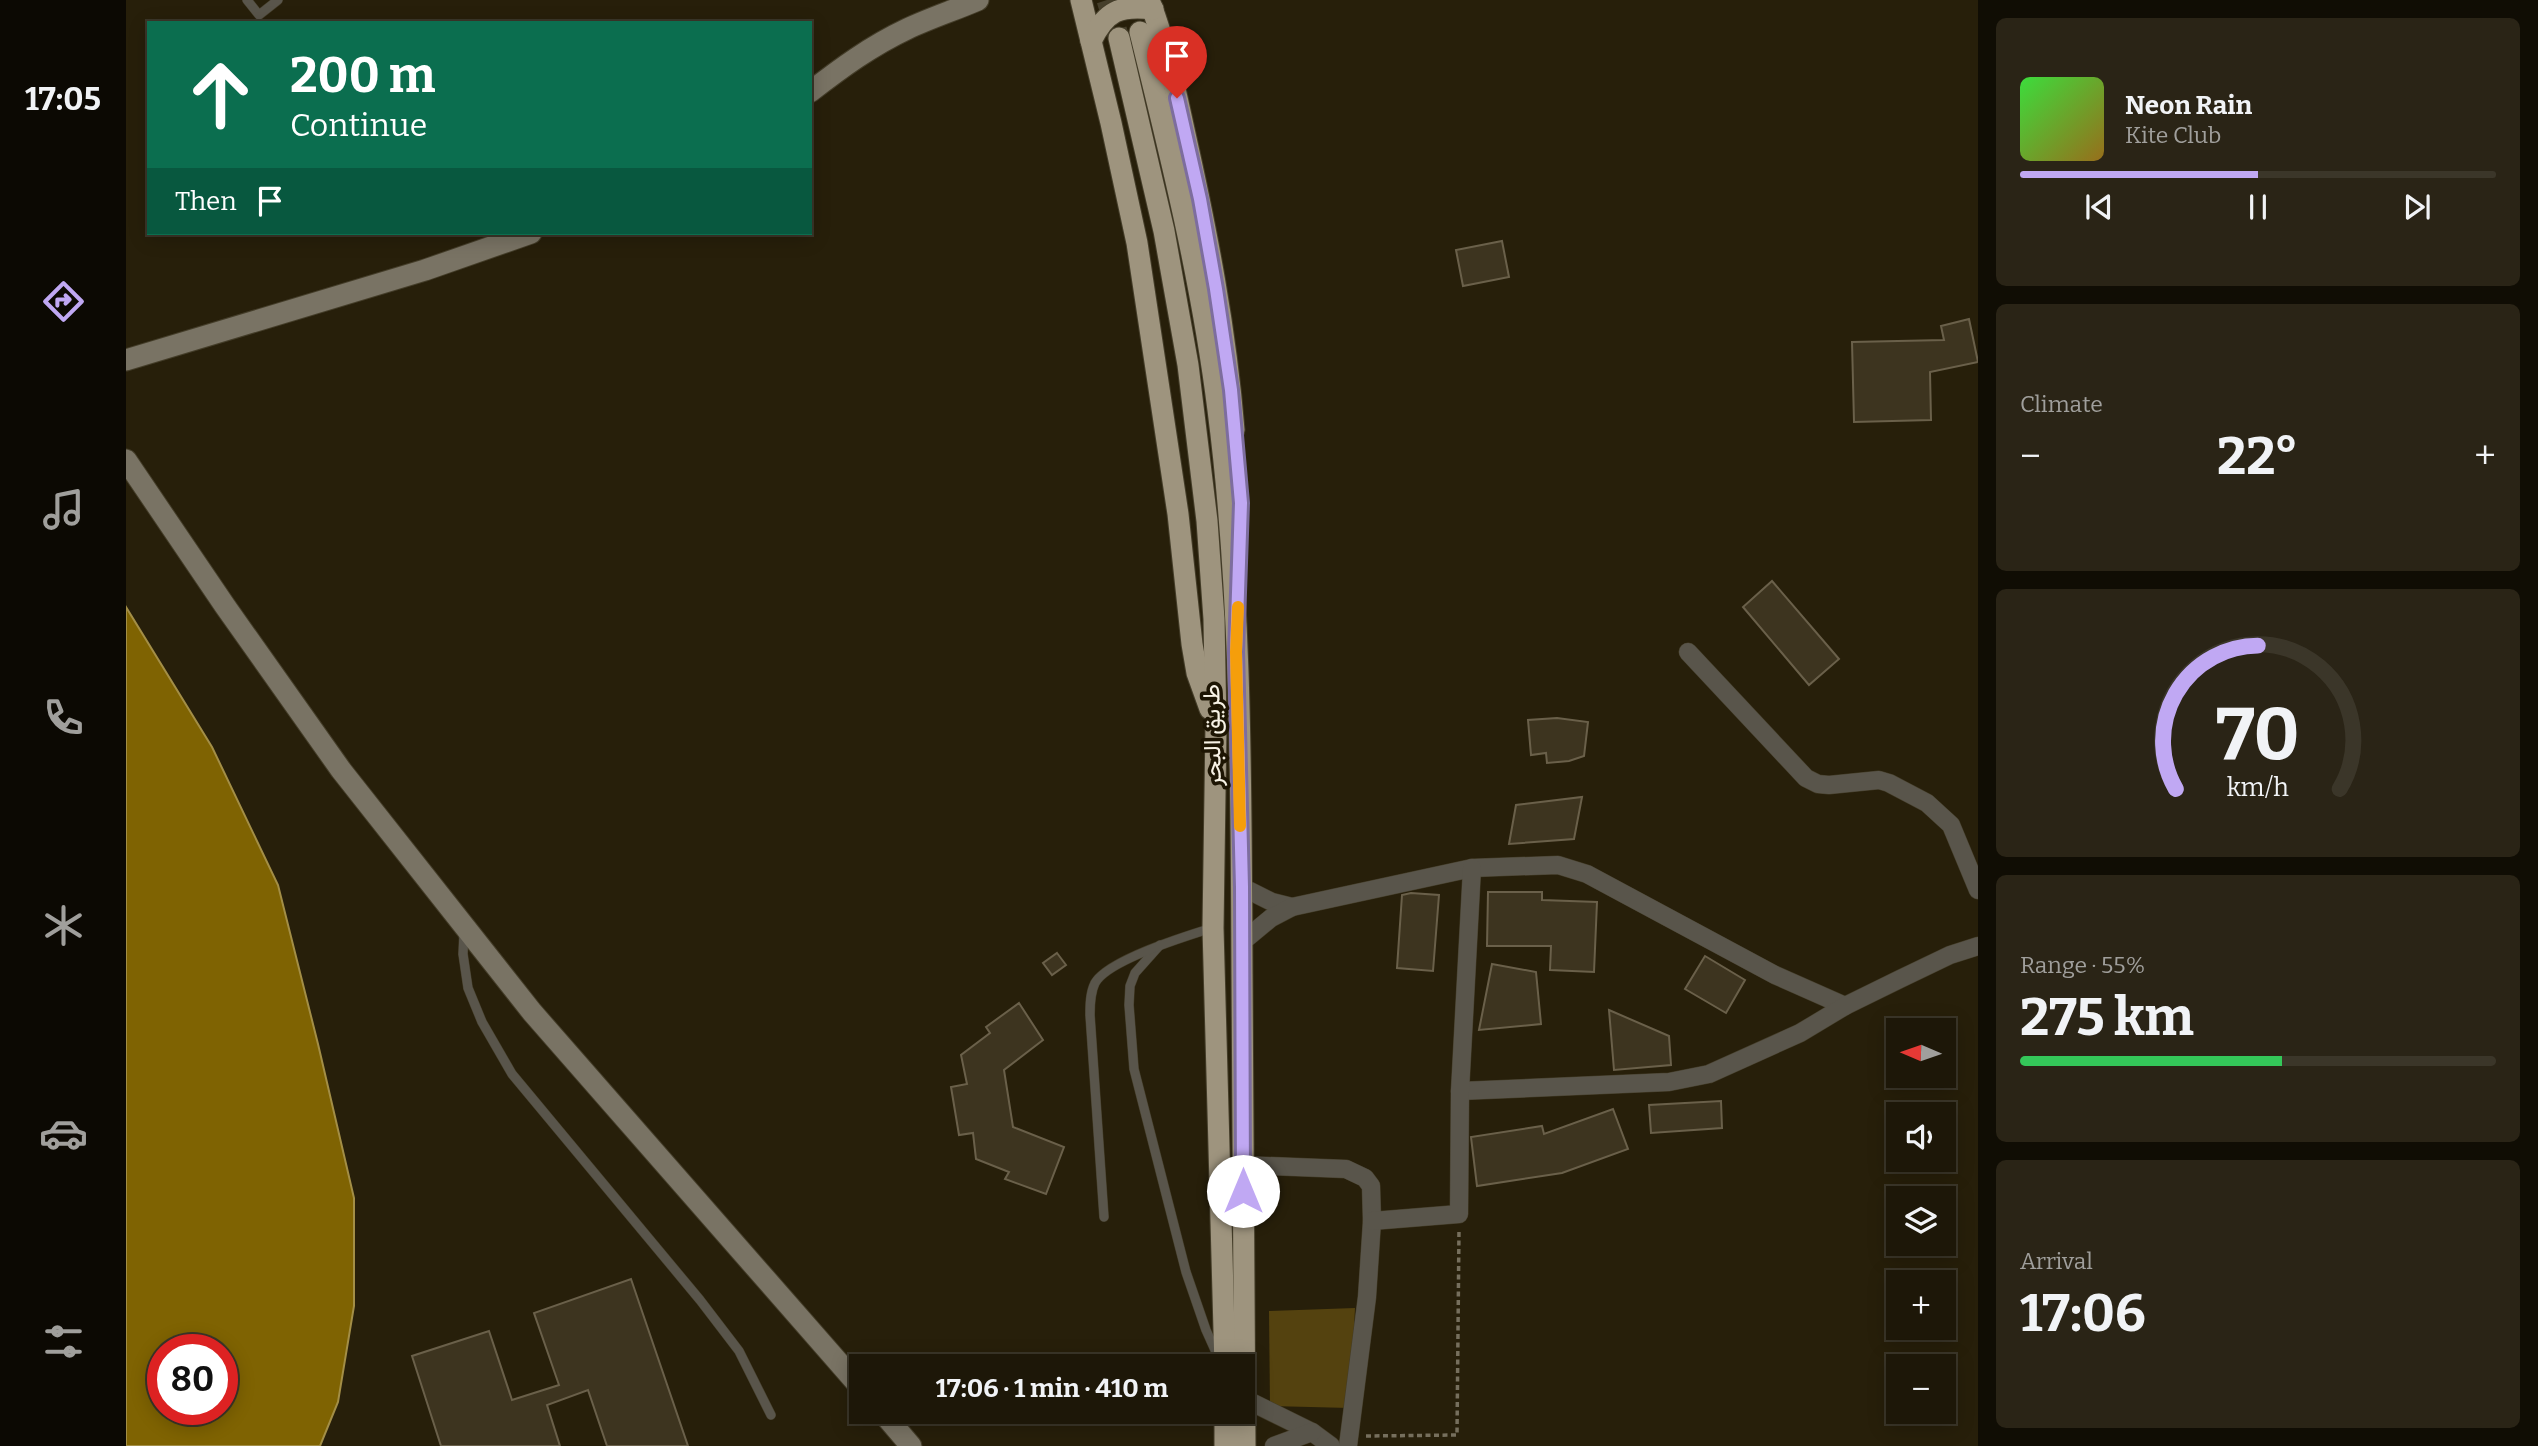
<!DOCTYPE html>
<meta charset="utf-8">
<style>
body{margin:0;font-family:Bitter,Vazirmatn,serif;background:#2a2416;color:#f1f3f6;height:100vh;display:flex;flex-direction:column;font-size:26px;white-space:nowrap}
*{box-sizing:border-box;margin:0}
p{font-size:23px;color:#a09f9c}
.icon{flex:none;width:38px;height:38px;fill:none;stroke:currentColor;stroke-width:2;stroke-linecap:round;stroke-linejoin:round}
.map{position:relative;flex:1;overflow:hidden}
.details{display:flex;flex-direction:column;gap:18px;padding:18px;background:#100d04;width:560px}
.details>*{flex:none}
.guide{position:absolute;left:21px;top:21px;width:665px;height:214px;border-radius:0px;box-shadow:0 4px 18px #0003,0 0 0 2px #3b3629;background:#0b6e4f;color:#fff;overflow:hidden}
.needle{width:46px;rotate:272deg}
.buttons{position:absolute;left:1760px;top:1018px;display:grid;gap:14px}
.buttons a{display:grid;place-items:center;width:70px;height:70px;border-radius:0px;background:#1d1708;box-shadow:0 4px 18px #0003,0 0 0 2px #3b3629;font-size:35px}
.speed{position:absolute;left:21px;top:1334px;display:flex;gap:14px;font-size:35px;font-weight:700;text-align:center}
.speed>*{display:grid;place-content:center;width:91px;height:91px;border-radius:50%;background:#1d1708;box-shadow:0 4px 18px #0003,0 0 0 2px #3b3629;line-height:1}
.speed .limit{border:10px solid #d22;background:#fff;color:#111}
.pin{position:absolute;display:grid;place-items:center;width:60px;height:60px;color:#fff;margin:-72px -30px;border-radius:50% 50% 50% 0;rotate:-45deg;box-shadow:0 0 7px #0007}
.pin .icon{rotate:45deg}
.me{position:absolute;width:77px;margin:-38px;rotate:0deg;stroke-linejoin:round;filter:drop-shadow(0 0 5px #0008)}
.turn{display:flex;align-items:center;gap:24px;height:147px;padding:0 28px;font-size:32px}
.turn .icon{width:91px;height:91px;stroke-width:2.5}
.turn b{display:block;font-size:49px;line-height:60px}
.then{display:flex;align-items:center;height:66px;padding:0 28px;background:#0003;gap:14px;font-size:26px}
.big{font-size:52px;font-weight:700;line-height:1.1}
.details .widget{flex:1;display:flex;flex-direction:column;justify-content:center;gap:10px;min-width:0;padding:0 24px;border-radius:10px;background:#2a2416}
.details .dial{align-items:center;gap:0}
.dial svg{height:182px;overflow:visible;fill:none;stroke:#3b3629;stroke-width:7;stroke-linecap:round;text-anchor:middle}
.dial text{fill:#f1f3f6;stroke:none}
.song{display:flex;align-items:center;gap:21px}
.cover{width:84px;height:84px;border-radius:10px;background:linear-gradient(135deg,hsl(120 70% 55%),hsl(40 70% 35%))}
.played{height:7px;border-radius:4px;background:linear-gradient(90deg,#c0a8f3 50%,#3b3629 50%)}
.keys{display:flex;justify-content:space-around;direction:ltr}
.heat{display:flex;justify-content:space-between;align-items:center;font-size:38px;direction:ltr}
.charge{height:10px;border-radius:5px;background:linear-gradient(90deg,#34c759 55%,#3b3629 0)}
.trip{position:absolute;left:723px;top:1354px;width:406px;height:70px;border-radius:0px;background:#1d1708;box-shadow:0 4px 18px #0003,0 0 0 2px #3b3629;font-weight:700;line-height:70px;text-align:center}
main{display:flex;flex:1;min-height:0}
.dock{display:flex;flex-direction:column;width:126px;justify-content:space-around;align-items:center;background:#0c0903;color:#a09f9c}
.dock .icon{width:49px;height:49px}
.dock .selected{color:#c0a8f3}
.dock b{font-size:32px;color:#f1f3f6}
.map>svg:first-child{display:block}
</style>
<main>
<nav class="dock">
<b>17:05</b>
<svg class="icon selected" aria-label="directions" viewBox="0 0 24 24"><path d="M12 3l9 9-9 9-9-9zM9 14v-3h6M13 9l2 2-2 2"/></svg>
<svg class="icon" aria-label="music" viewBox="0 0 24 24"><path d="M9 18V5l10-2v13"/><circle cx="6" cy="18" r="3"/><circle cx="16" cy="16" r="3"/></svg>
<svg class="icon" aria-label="phone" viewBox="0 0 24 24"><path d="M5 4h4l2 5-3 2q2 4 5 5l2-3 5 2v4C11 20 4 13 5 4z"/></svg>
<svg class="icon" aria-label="climate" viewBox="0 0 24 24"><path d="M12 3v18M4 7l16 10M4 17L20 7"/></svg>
<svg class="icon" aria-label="car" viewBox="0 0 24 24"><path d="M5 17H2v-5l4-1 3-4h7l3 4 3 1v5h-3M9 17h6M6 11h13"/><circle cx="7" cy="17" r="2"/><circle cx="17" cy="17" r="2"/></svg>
<svg class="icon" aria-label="filters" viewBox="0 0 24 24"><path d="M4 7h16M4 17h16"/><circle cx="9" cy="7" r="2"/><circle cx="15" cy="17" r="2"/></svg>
</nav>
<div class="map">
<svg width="1852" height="1446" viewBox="0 0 1852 1446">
<rect width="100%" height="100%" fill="#271f0a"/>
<!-- green -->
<path fill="#54420f" d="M1229 1308 1224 1408 1144 1406 1143 1311Z"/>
<!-- water -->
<path fill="#7f6302" stroke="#a38e46" stroke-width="2" fill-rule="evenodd" d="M0 607 86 747 152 885 192 1044 228 1198V1306L212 1402 194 1446H0ZM37 1349H96V1409H37Z"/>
<!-- building -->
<g fill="#3d341f" stroke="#6a604a" stroke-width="2">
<path d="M1376 241 1383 277 1337 286 1330 250Z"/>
<path d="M1843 319 1852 362 1804 372 1805 420 1728 422 1726 342 1818 340 1815 326Z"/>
<path d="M1646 581 1713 659 1683 685 1617 607Z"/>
<path d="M1431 718 1462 722 1458 756 1443 761 1421 763 1420 753 1405 755 1402 720Z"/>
<path d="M1456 797 1448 839 1383 844 1390 805Z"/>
<path d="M1362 892H1416V900L1471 902 1468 972 1424 970 1425 946H1361Z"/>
<path d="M1285 893 1313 895 1307 971 1271 968 1276 895Z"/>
<path d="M931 953 940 965 926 975 917 963Z"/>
<path d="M1579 956 1619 980 1600 1013 1559 989Z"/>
<path d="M1366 964 1410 972 1415 1024 1353 1030Z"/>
<path d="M893 1003 917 1040 878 1070 887 1127 938 1147 920 1194 879 1179 883 1172 850 1159 847 1133 833 1135 825 1087 841 1084 835 1055 864 1033 860 1027Z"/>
<path d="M1483 1010 1543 1036 1545 1065 1488 1070Z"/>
<path d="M1595 1101 1596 1128 1525 1133 1523 1105Z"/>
<path d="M1487 1109 1502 1149 1436 1173 1351 1186 1345 1137 1416 1126 1418 1134Z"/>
<path d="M505 1279 562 1446H481L462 1390 421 1405 434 1446H315L286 1356 363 1331 386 1400 433 1385 408 1313Z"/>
</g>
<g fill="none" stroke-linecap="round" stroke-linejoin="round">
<!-- trunk-tunnel -->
<path stroke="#463f2b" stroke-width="21" stroke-dasharray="21 10" stroke-linecap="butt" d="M981 0 993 38"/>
<!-- service casing -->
<g stroke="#443d29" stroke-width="10">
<g id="service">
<path d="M121 0 133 15 152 0"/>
<path d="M338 932 337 954 342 988 356 1022 386 1074 574 1300 613 1351 645 1415"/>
<path d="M1034 945 1009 973 1004 986 1003 1005 1008 1069 1060 1272 1080 1330 1093 1359"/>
<path d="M978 1217 964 1015C964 1005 964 993 969 983 982 960 1060 936 1086 928"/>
</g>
</g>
<!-- minor casing -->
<g stroke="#443d29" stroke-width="19">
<g id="minor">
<path d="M1562 652 1680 778 1692 784 1703 785 1753 780 1763 783 1801 803 1825 825 1852 890"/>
<path d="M1116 887 1146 902 1166 907"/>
<path d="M1116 942 1145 918 1166 907 1346 868 1432 865 1461 874 1649 975 1719 1006"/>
<path d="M1334 1091 1543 1082 1583 1074 1674 1033 1719 1006 1774 979 1824 955 1852 946"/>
<path d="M1116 1165 1220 1169 1239 1178 1245 1186 1246 1221 1241 1297 1222 1446"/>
<path d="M1246 1221 1333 1214 1334 1091 1346 868"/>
<path d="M1119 1399 1186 1432 1205 1446"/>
<path d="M1148 1446 1186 1432"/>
</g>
</g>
<!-- secondary casing -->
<g stroke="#443d29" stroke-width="23">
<g id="secondary">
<path d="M684 92C715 68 745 46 781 29 804 18 829 10 852 0"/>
<path d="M0 360 299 270 405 233"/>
<path d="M0 460 99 606 215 770 406 1012 735 1388"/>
<path d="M756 1412 785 1446"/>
</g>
</g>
<!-- trunk casing -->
<g stroke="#443d29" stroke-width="23">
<g id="trunk">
<path d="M955 0 985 123 1011 243 1052 514 1066 644 1071 673 1084 709"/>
<path d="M1023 0C1040 43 1049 89 1059 134 1081 232 1100 330 1108 430"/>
<path d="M1014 32C1045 157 1076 282 1092 410 1116 596 1115 786 1116 974 1116 1131 1119 1289 1119 1446"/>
<path d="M993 38 1038 231 1062 365 1081 521 1088 619 1090 726 1087 928 1099 1367"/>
<path d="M965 41C980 11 993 5 1027 9"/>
<path d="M1099 1412V1446"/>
</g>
</g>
<!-- path -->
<path stroke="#766f5d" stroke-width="3.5" stroke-dasharray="5 3.5" stroke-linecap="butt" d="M1240 1436 1331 1435 1333 1229"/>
<!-- service -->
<use href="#service" stroke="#59554b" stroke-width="9"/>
<!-- minor -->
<use href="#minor" stroke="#59554b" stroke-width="18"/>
<!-- secondary -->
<use href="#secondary" stroke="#797364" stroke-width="21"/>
<!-- trunk -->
<use href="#trunk" stroke="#9e947e" stroke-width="21"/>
</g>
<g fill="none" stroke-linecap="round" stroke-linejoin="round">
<!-- route casing -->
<g stroke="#7d6d9e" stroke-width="18">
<path id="route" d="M1051 98 1074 199 1090 289 1105 390 1115 503 1110 652 1116 887 1117 1191"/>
</g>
<!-- route -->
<use href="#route" stroke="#c0a8f3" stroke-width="12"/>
<!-- slow -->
<path stroke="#f59e0b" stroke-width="12" d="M1112 607 1110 652 1114 826"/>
</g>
<g text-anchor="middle" stroke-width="7" stroke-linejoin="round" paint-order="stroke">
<!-- street labels -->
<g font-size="24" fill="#f7f2e5" stroke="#1d1503">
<text transform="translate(1086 735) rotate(-91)" y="8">طريق البحر</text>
</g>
</g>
</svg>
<div class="buttons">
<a><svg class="needle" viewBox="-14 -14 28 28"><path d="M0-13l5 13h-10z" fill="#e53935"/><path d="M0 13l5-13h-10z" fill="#a09f9c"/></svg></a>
<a><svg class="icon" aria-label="sound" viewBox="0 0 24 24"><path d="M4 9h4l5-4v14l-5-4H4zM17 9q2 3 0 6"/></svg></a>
<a><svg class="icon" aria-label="layers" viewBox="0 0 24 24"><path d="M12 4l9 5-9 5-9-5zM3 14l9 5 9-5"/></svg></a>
<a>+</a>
<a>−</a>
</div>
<div class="speed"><div class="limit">80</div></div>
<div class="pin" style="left:1051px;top:98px;background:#d93025"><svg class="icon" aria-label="arrive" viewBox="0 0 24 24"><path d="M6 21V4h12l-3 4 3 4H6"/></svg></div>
<svg class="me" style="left:1117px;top:1191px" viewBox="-20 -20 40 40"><circle r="19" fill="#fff"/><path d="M0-13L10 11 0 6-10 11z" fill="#c0a8f3"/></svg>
<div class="trip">17:06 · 1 min · 410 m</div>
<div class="guide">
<div class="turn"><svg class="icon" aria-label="ahead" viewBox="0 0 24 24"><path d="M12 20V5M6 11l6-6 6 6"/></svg><div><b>200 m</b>Continue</div></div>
<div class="then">Then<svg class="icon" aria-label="arrive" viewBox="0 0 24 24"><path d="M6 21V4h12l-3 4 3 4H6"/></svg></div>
</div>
</div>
<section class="details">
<div class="widget">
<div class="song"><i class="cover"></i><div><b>Neon Rain</b><p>Kite Club</p></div></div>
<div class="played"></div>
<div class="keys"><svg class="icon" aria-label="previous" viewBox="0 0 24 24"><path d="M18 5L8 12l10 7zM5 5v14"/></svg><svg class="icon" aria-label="pause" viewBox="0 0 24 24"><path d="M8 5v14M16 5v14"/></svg><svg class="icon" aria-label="next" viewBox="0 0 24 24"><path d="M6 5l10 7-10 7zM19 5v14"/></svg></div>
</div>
<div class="widget"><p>Climate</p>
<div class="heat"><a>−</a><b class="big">22°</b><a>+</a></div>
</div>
<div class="widget dial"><svg viewBox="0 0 100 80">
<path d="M14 69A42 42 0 1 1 86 69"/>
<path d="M14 69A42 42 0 0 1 50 6" stroke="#c0a8f3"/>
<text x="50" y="56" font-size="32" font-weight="700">70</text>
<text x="50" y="72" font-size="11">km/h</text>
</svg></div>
<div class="widget"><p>Range · 55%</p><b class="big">275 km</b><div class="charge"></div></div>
<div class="widget"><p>Arrival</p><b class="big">17:06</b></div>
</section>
</main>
